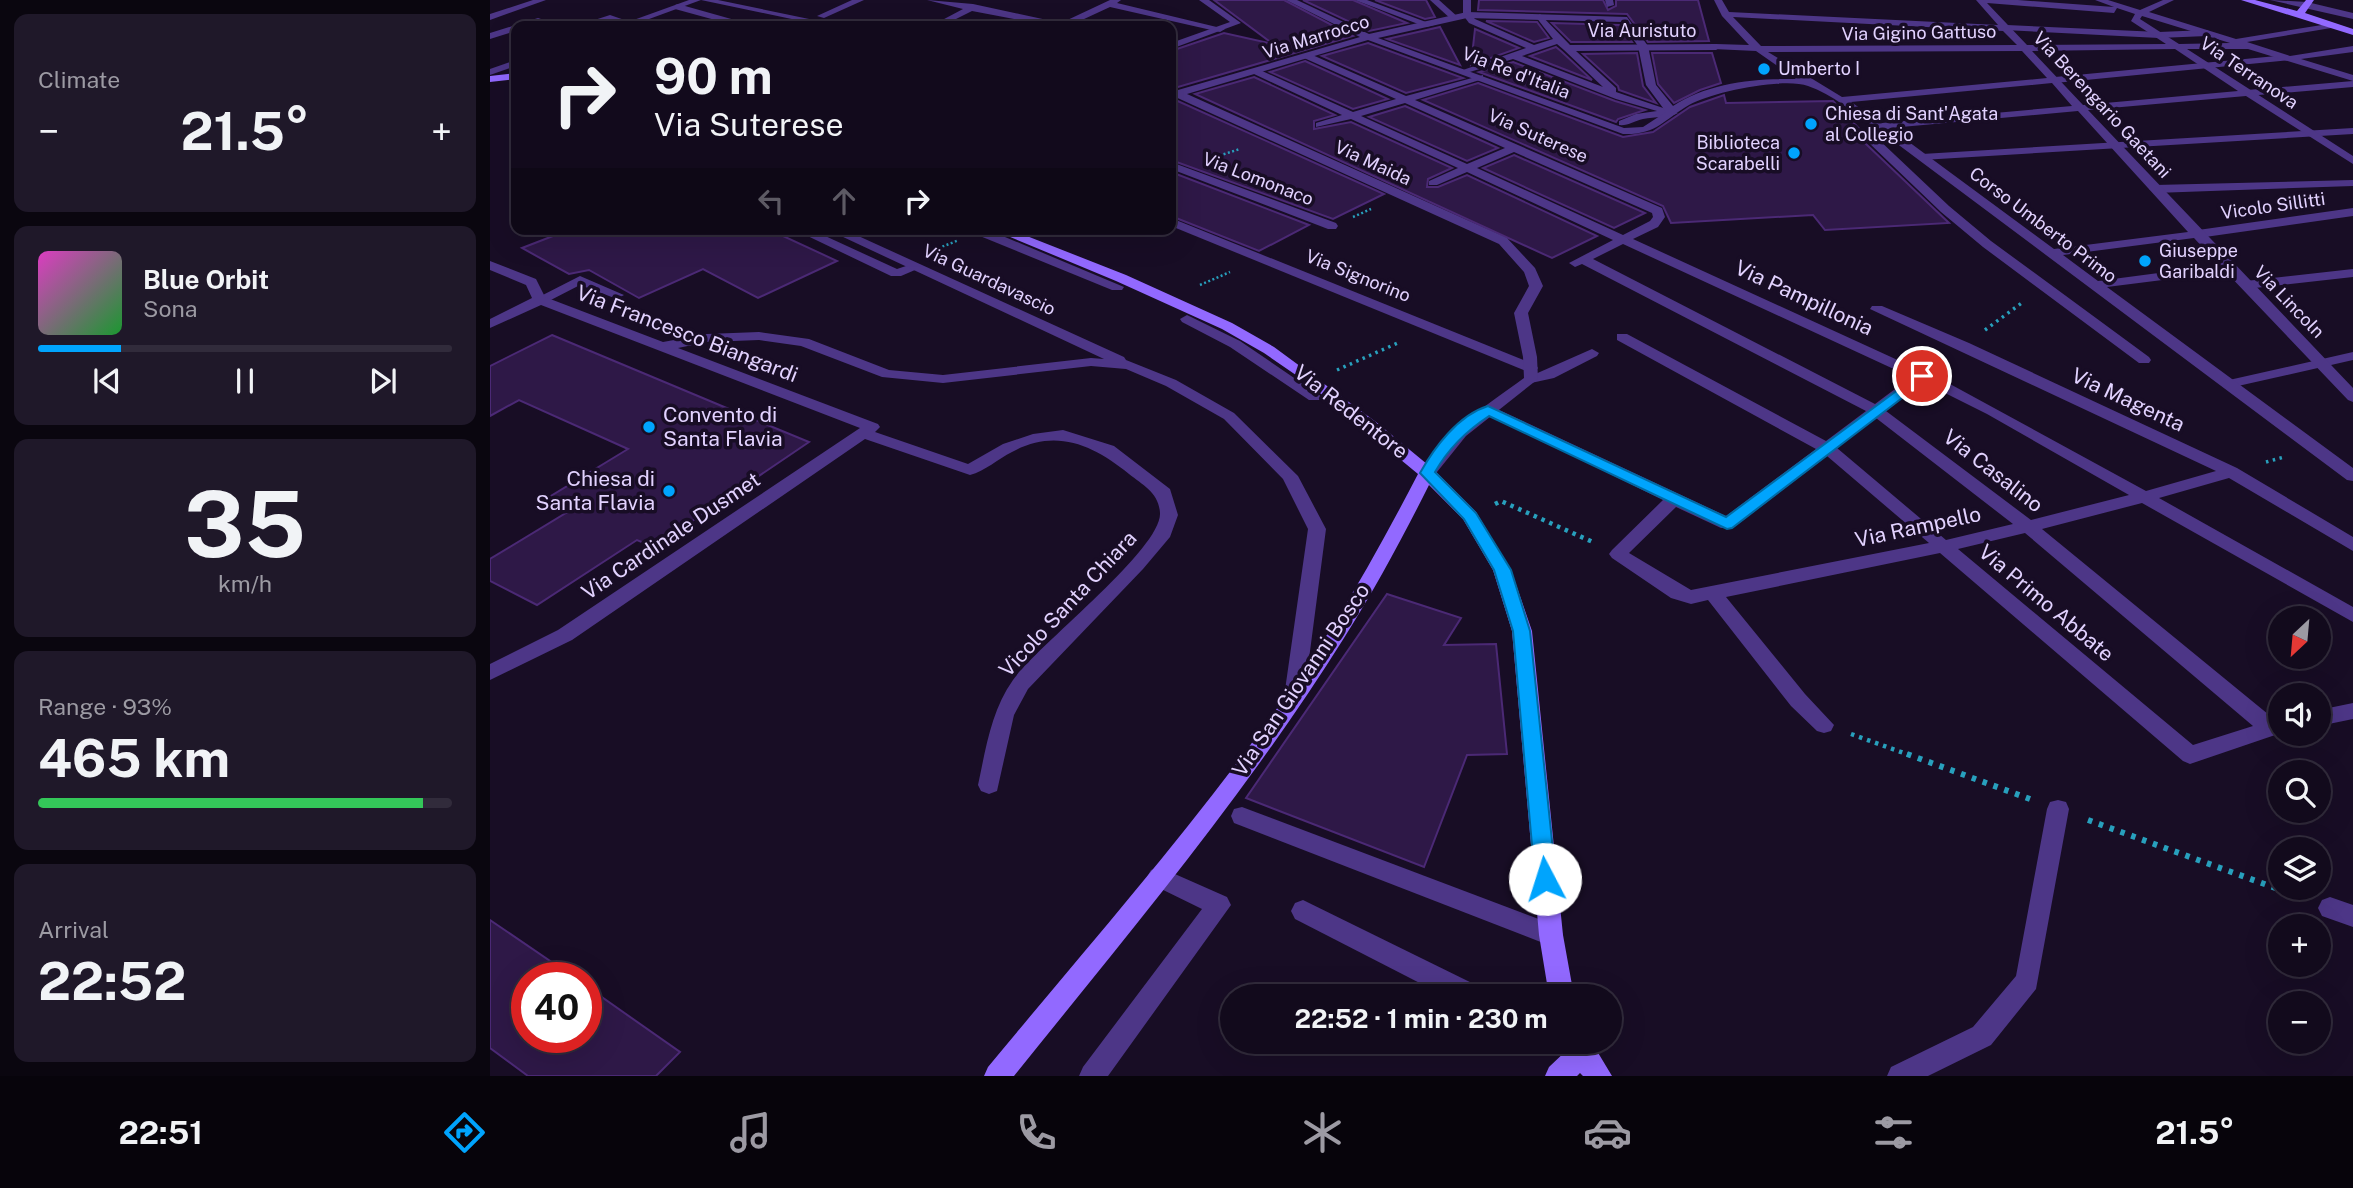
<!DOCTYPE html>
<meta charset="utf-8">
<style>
body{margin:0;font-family:"Public Sans",sans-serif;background:#1f1829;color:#f1f3f6;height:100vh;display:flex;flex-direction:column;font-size:26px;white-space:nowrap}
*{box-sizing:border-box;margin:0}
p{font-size:23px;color:#9c9aa3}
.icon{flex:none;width:38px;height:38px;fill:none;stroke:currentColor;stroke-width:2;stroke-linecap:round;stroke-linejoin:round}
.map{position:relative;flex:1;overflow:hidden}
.side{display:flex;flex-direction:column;gap:14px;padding:14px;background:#0a060f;width:490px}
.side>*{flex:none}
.top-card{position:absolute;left:21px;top:21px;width:665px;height:214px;border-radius:14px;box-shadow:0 7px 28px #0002,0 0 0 2px #312b3b;background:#120a1c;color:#f1f3f6;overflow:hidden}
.needle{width:46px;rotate:206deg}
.fabs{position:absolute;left:1778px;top:606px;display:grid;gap:14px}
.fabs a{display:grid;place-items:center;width:63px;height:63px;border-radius:50%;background:#120a1c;box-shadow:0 7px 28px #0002,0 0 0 2px #312b3b;font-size:35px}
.speed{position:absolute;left:21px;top:962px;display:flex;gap:14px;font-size:35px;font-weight:700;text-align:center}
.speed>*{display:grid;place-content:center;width:91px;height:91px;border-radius:50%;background:#120a1c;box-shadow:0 7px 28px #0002,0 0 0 2px #312b3b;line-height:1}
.speed .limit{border:10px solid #d22;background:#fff;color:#111}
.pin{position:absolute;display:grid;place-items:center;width:60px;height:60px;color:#fff;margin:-30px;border:4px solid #fff;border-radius:50%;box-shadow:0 2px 7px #0007}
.me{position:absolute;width:77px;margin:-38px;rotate:355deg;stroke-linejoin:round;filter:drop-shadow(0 0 5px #0008)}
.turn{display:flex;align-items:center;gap:24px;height:147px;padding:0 28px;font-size:32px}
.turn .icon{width:91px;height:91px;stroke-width:2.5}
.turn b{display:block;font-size:49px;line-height:60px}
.lanes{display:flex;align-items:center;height:66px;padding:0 28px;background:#0003;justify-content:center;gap:35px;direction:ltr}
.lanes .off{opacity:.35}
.big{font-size:52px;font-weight:700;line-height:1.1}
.side .widget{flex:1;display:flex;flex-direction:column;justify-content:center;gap:10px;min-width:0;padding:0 24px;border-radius:14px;background:#1f1829}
.side .dial{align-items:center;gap:0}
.dial b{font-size:91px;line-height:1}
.song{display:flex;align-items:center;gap:21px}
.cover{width:84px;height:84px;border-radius:10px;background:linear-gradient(135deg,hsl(310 70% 55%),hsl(130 70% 35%))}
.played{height:7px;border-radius:4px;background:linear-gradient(90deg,#00a4fd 20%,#312b3b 20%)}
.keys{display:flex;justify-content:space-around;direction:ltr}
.heat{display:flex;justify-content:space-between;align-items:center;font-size:38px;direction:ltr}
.charge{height:10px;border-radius:5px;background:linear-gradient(90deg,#34c759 93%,#312b3b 0)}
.trip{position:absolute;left:730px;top:984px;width:402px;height:70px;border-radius:35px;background:#120a1c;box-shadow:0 7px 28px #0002,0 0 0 2px #312b3b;font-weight:700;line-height:70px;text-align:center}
.menu{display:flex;height:112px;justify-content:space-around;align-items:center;background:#07040b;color:#9c9aa3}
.menu .icon{width:49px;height:49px}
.menu .current{color:#00a4fd}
.menu b{font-size:32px;color:#f1f3f6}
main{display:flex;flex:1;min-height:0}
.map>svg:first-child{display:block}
</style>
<main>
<section class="side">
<div class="widget"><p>Climate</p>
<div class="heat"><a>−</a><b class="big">21.5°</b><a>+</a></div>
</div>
<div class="widget">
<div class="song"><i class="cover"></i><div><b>Blue Orbit</b><p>Sona</p></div></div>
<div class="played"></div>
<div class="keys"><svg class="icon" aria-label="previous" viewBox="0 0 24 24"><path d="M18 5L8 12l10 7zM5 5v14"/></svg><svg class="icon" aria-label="pause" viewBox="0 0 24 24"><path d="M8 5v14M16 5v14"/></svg><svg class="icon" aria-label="next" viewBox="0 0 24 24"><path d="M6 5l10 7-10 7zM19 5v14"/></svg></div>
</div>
<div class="widget dial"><b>35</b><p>km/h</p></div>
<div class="widget"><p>Range · 93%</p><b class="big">465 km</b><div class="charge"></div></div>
<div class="widget"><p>Arrival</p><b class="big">22:52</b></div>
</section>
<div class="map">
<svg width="1863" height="1076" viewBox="0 0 1863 1076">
<rect width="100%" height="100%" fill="#180d25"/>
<!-- building -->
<g fill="#2e1847" stroke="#4b2975" stroke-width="2">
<path d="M724 0H794L863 36 688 87 681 86V51L734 33 783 44Z"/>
<path d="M813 0H863L917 23 879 31Z"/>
<path d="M885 0H936L945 17 935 19Z"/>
<path d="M989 0H1113L1118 10 1126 6V0H1208L1219 41 1158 42 1137 14 988 10Z"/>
<path d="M996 21 1047 22 1059 38 1044 42Z"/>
<path d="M1062 23 1130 25 1142 42H1081Z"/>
<path d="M950 27 970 65 897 39Z"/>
<path d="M985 29 1029 48 981 65Z"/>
<path d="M878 43 973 78 916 93 832 56Z"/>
<path d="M1066 47 1072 52 1102 80 1040 56Z"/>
<path d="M1147 53 1153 86 1166 103 1129 90 1128 86 1093 54Z"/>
<path d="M1162 53H1222L1231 83 1210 90 1184 103 1168 84Z"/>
<path d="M815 61 898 99 863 109 780 72Z"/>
<path d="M1023 62 1125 101 1155 110 1128 119 1126 122 989 72Z"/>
<path d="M764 77 845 115 824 121V129L861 122 962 168 938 179 937 187H948L977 175 1107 236 1062 258 705 94Z"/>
<path d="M988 83 1133 137 1163 132 1200 107 1234 95 1236 103 1343 101 1375 135V143L1459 223 1335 230 1323 215 1181 223 1173 206 933 100Z"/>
<path d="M681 98 894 194 843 219 681 160Z"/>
<path d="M915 106 1008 148 977 161 879 117Z"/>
<path d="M1024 155 1155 213 1124 228 993 168Z"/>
<path d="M681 172 819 225 769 251 681 216Z"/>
<path d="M81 229H278L347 261 268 298 213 269 149 298 99 270 79 274 32 248Z"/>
<path d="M62 335 251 414 319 442 164 547 147 540 47 605 0 581V559L79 511 56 499 138 449 29 400 0 416V366Z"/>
<path d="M897 594 971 618 954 645 1006 644 1017 754 977 755 934 867 756 798Z"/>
<path d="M0 920 85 978H37V1038H96V986L190 1052 166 1076H38L0 1048Z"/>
</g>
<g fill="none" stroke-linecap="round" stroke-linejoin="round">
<!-- path-far3 -->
<g stroke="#28a0bd" stroke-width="2.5" stroke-dasharray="2 2.5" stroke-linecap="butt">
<path d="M725 157 750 149"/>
<path d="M863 217 881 209"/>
<path d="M444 250 469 240"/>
<path d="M710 285 740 272"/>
</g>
<!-- path-far2 -->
<g stroke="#28a0bd" stroke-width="3.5" stroke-dasharray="2.5 4.5" stroke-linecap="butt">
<path d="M1495 330 1533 302"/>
<path d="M847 370 910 342"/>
<path d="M1776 462 1794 457"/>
</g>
<!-- path-far1 -->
<g stroke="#28a0bd" stroke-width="4.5" stroke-dasharray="3.5 5" stroke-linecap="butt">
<path d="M1005 504 1011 501 1105 543"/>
<path d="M1361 734 1422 756"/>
</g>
<!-- path -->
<g stroke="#28a0bd" stroke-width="6" stroke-dasharray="4.5 7" stroke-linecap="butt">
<path d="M1417 754 1540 799"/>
<path d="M1598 820 1813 898"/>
</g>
<!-- lane -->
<g fill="#4d3687" fill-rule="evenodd">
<path d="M211 0H228L353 26H335Z"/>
<path d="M362 0H374L334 18 327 16Z"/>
<path d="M437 0 483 4 571 23 620 0H631L627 3 735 29 730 32 620 7 579 26H561L482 11 452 26H441L473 9Z"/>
<path d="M865 0H877L944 25 936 27Z"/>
<path d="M940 0H949L969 18 962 20Z"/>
<path d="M973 0H981V15L985 19 1044 45 1063 39 1046 17 1050 14 1080 45 1226 44 1231 47 1226 50 1086 51 1126 88V92L1188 113C1179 119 1165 116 1153 119 1144 121 1138 126 1129 125V121L1146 114 1167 111 1126 99 1023 59 973 74V70L1036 48 979 23 973 15ZM1067 44 1074 50 1113 87 1032 56Z"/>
<path d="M1115 0H1123L1124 5 1117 7Z"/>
<path d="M188 4 259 24 261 26H247L185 9V5Z"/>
<path d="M120 15 152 26C141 26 133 23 122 21 111 20 98 26 86 26Z"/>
<path d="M1517 25 1669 32 1717 30 1722 33 1717 36 1669 38 1514 30V26Z"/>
<path d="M814 54H820L916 96 993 75V79L925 100 1172 208 1175 217 1168 227 1143 239 1460 384 1656 491 1726 471 1380 309 1382 306H1392L1479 343 1747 468 1863 537V551L1739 478 1669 498 1863 607V622L1652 503 1552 529 1784 719H1790L1791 733 1700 764 1693 761 1450 553 1236 597 1315 694 1344 725 1341 731 1334 733 1327 731 1301 706 1218 600 1201 604 1181 598 1122 558 1119 554 1122 550 1173 500 990 410 993 407H1003L1236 516 1326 449 1127 340V334H1137L1336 441 1376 411 1092 264 1085 267 1079 263 1123 240 977 172 947 185H939V181L968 168 861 119 826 127V123L852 115 764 74V70H770L863 112 906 99 814 58ZM915 103 1015 148 977 164 871 116ZM1024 152 1162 213 1163 217 1160 221 1133 235 987 168ZM1133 244 1421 377 1385 404 1103 259ZM1433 382 1497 414 1639 495 1541 520 1396 411ZM1386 418 1523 524 1456 540 1347 448ZM1337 456 1439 543 1201 590 1139 553 1186 507 1231 528H1243ZM1535 533 1763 726 1703 745 1468 549Z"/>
<path d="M1797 55 1802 58 1800 60 1565 83 1560 80 1565 77Z"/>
<path d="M1863 81V87L1757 96 1752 93 1757 90Z"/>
<path d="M1390 127 1399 129 1387 138 1459 206 1501 241 1659 357 1661 360 1659 363H1649L1493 247 1451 212 1377 141 1378 133Z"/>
<path d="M1863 128V134L1432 160 1426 157 1432 154Z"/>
<path d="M681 162 846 223 848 226 846 229H838L681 169Z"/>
<path d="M1863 180V186L1665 193 1659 189 1665 185Z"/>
<path d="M1863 208V216L1708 238 1702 234 1708 230Z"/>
<path d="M681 218 1046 365 1048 368 1046 371H1036L681 226Z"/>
<path d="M303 229H320L407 269 425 263 432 267 411 276H401Z"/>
<path d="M484 229H496L634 287 632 290H622L485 234Z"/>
<path d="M1863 269V277L1756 289 1749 285 1756 281Z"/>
<path d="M90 276 134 295 127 299 90 285 55 303 50 304 43 300Z"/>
<path d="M697 315 750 341 832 397 829 400H819L740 347 692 322 690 319Z"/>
<path d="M1102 349 1109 353 1107 356 1064 378 1041 383 1034 379Z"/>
<path d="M1863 352V360L1739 388 1732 384 1739 380Z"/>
<path d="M1863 703V719L1829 726V710Z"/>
<path d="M1568 800 1576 802 1579 809 1546 989 1501 1045 1438 1076H1397L1401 1067 1483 1027 1526 976 1557 809 1560 802Z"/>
<path d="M752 807 1070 927 1073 935 1070 943 1061 946 744 823 741 816 744 809Z"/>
<path d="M669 867 737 897 741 905 618 1076H589L593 1067 712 909 661 884 657 877 661 870Z"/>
<path d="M1840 897 1863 905V927L1832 916 1828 908 1832 900Z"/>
<path d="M813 900 990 987 993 996H955L805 919 801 911 805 903Z"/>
<path d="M1056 1041H1096L1101 1044 1105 1053 1101 1062 1092 1066 1060 1050Z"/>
</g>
<!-- street -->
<g fill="#4d3687" fill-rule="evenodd">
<path d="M43 0H56L0 20V14Z"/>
<path d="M199 0H211L140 26H127Z"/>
<path d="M709 0H719L751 23 681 49V43L740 22Z"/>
<path d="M796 0H807L879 34 977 12 1137 17 1158 46 1166 85 1183 106C1217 83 1266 78 1306 79L1266 51 1223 49V45L1226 44 1259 45 1232 16 1224 0H1232L1239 12 1508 25 1486 0H1528L1624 7 1605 0H1618L1650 10 1673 0H1684L1659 12 1746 39 1844 23 1846 25 1841 28 1757 42 1800 56 1863 46V52L1811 59 1863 75V81L1758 49H1697L1863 156V164L1756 96 1598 110 1863 388V402L1858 400 1736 272 1617 287 1863 468V481L1857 480 1386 128C1365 114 1342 94 1318 86 1294 77 1221 92 1199 105 1173 120 1167 135 1133 134L878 40 697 94 1017 238 1045 268 1053 286 1038 313 1047 357 1048 379 976 436 943 477H931L929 473C956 431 994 407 1034 378L1033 357 1024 313 1039 286 1034 272 1009 244 681 95V88L688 90 870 37ZM1497 3 1624 13 1627 8 1645 14 1641 21 1676 44 1537 45ZM1652 16 1740 43 1689 44 1650 19ZM1243 17 1513 31 1527 45 1271 46ZM977 18 1131 22 1148 46 1156 85 1176 112 1153 127 1134 128 888 38ZM1685 49 1748 91 1593 105 1542 51ZM1532 51 1557 78 1352 97 1278 52ZM1562 83 1582 106 1392 123 1361 102ZM1588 111 1698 232 1564 249 1400 128ZM1704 238 1729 265 1608 281 1573 255Z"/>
<path d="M1780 0 1817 2 1863 13V19Z"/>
<path d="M48 18 51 19V23L26 26V31L0 39V33Z"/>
<path d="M26 60V66L0 75V69Z"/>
<path d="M336 229H353L634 357 636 360 686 380 744 413 808 476 836 529 814 697 811 702 804 705 797 702 794 697 818 529 793 479 734 419 676 386 636 369 601 366 453 383 392 377 311 346 269 340 217 342 188 348 388 424 390 427 385 432 478 464 513 444 543 434 573 430 624 446 680 489 688 515 680 537 653 569 538 689 524 715 507 791 499 794 491 791 488 785C496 748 501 711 523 680 548 645 672 549 670 513 669 493 653 485 639 474 603 445 566 428 522 452 508 459 495 471 480 475L375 439 82 640 0 680V664L68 630 370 428 51 305 0 328V319L42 298 36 285 0 270V261L46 279 55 297 173 342 217 334 269 332 319 339 399 370 453 375 601 358 614 359Z"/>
</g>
<!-- secondary -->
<g fill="#9269ff" fill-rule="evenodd">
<path d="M1751 0H1765L1807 11 1816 0H1824L1815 13 1863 29V35Z"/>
<path d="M26 73V79L0 82V76Z"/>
<path d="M501 229H519L636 275 742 323 784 347 886 422 943 469 986 512 1021 570 1042 631 1073 935 1084 996H1059L1049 935 1022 631 1003 570 973 519 939 485C913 537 885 589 854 638 757 793 638 934 524 1076H494L498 1067C616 924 742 784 842 627 873 577 901 526 928 474L819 384 774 353 732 329 626 281Z"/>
<path d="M1075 1041H1101L1122 1076H1093L1090 1073 1087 1076H1055L1059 1067 1078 1049Z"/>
</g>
</g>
<!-- route -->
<path fill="#00a4fd" stroke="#006ba4" stroke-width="2" d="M1432 372 1437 374V379L1242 528 1237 529 999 416C976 431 958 449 945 472L986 513 1021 570 1040 631 1066 879 1063 886 1055 889 1048 886 1045 879 1023 631 1004 570 974 519 930 473C944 448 968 415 998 406L1236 517Z"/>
<!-- markers -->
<g fill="#00a4fd" stroke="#180d25" stroke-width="2.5">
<circle cx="1274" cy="69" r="7"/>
<circle cx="1321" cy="124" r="7"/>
<circle cx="1304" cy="153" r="7"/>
<circle cx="1655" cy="261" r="7"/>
<circle cx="159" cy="427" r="7"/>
<circle cx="179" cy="491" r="7"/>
</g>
<g text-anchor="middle" stroke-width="7" stroke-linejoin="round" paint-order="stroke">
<!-- far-street labels -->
<g font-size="18" fill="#e2d2ff" stroke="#180d25">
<text x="1152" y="37">Via Auristuto</text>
<text transform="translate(1429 33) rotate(-1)" y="6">Via Gigino Gattuso</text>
<text transform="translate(826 37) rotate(-17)" y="6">Via Marrocco</text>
<text transform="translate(1026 73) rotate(21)" y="6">Via Re d'Italia</text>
<text transform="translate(1759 73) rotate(34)" y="6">Via Terranova</text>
<text transform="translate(1612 105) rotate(47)" y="6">Via Berengario Gaetani</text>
<text transform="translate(1048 136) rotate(24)" y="6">Via Suterese</text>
<text transform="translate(883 163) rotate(25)" y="6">Via Maida</text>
<text transform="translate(768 179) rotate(21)" y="6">Via Lomonaco</text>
<text transform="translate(1783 206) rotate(-8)" y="6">Vicolo Sillitti</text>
<text transform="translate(1553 225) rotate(37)" y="6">Corso Umberto Primo</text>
<text transform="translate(868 276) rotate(22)" y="6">Via Signorino</text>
<text transform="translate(499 280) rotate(25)" y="6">Via Guardavascio</text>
<text transform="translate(1799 302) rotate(46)" y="6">Via Lincoln</text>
</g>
<!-- far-poi labels -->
<g font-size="18" fill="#e2d2ff" stroke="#180d25" text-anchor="start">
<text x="1288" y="75">Umberto I</text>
<text x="1335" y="120">Chiesa di Sant'Agata<tspan x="1335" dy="21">al Collegio</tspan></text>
<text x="1290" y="149" text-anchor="end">Biblioteca<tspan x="1290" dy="21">Scarabelli</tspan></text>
<text x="1669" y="257">Giuseppe<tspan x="1669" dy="21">Garibaldi</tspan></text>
</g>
<!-- street labels -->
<g font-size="21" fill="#e2d2ff" stroke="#180d25">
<text transform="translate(1314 298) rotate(25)" y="7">Via Pampillonia</text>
<text transform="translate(197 334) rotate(21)" y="7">Via Francesco Biangardi</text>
<text transform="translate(1638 400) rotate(25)" y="7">Via Magenta</text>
<text transform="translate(861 412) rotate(38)" y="7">Via Redentore</text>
<text transform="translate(1503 471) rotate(38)" y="7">Via Casalino</text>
<text transform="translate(1428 527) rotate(-12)" y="7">Via Rampello</text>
<text transform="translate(181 536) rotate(-34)" y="7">Via Cardinale Dusmet</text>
<text transform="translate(1556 603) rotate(40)" y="7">Via Primo Abbate</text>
<text transform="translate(578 604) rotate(-47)" y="7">Vicolo Santa Chiara</text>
<text transform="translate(811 680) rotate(-56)" y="7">Via San Giovanni Bosco</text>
</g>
<!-- poi labels -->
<g font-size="21" fill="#e2d2ff" stroke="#180d25" text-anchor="start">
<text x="173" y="422">Convento di<tspan x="173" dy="24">Santa Flavia</tspan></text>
<text x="165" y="486" text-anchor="end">Chiesa di<tspan x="165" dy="24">Santa Flavia</tspan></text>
</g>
</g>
</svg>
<div class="fabs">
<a><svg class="needle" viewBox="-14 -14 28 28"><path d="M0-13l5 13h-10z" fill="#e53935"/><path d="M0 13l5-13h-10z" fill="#9c9aa3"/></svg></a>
<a><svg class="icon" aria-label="sound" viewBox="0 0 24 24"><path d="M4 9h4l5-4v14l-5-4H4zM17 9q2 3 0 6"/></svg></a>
<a><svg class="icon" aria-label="search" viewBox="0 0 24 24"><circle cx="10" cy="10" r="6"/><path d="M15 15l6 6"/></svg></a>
<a><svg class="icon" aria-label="layers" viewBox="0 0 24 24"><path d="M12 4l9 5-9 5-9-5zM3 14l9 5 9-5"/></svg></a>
<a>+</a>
<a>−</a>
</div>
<div class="speed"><div class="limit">40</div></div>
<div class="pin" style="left:1432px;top:376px;background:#d93025"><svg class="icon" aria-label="arrive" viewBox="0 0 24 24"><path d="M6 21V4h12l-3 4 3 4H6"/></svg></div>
<svg class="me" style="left:1055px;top:879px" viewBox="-20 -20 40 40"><circle r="19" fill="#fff"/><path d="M0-13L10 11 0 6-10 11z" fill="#00a4fd"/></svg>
<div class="trip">22:52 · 1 min · 230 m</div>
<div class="top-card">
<div class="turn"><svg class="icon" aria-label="right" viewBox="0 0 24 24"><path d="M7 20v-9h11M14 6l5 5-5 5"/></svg><div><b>90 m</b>Via Suterese</div></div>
<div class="lanes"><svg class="icon off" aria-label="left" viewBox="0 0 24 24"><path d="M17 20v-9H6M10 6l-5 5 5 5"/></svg><svg class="icon off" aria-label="ahead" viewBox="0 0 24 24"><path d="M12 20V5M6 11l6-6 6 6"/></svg><svg class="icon" aria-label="right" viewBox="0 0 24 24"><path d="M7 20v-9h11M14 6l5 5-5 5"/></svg></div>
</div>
</div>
</main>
<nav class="menu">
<b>22:51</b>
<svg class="icon current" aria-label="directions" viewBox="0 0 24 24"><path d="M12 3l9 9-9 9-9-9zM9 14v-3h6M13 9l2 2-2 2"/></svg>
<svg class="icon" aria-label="music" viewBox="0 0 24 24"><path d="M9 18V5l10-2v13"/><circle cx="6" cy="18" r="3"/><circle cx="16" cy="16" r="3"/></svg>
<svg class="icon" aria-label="phone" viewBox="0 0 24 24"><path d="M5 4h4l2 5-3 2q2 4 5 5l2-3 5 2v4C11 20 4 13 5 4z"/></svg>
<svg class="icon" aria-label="climate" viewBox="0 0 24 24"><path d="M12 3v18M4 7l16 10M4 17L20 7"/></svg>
<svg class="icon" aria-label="car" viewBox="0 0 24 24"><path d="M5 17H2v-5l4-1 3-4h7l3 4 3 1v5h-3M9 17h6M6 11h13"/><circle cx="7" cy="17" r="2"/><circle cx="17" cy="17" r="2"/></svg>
<svg class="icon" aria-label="filters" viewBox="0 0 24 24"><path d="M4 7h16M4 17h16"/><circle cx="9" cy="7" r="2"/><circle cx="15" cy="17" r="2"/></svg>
<b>21.5°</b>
</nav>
